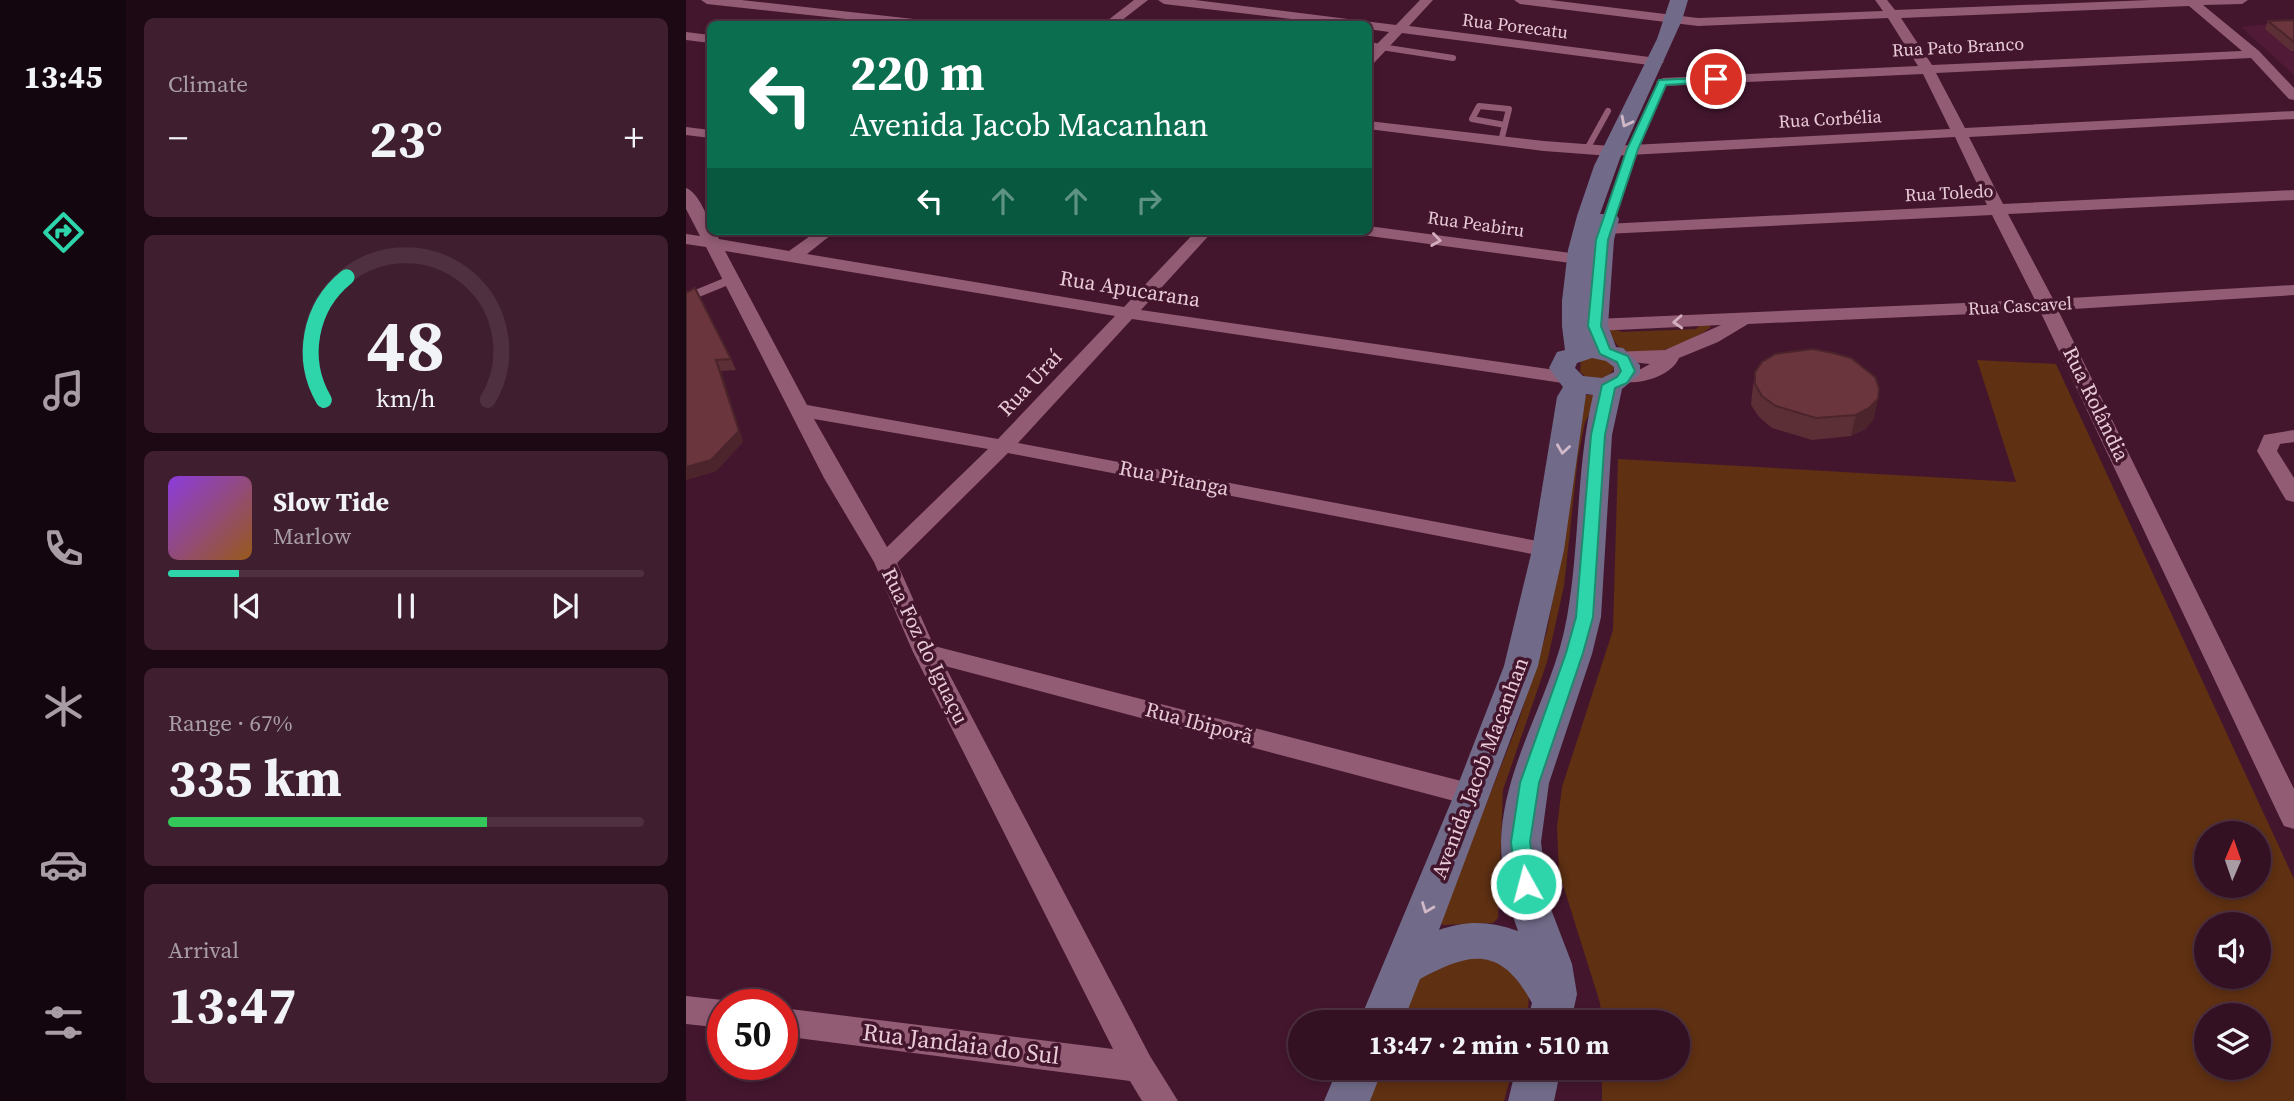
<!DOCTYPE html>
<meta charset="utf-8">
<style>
body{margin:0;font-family:"Source Serif 4",serif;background:#3e1e2f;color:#f1f3f6;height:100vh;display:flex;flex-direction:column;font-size:26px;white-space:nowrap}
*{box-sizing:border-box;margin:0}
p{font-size:23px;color:#a99da5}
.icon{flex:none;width:38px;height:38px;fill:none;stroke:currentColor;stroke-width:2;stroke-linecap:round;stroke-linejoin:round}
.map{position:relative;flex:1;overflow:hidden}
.drawer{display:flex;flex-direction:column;gap:18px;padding:18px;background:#1c0913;width:560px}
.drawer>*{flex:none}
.guide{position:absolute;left:21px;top:21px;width:665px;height:214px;border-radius:10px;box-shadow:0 4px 10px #0003,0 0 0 2px #4e3040;background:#0b6e4f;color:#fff;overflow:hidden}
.needle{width:46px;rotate:2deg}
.buttons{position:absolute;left:1508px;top:821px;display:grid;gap:14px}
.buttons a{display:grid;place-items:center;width:77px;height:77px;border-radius:50%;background:#331022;box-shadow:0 4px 10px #0003,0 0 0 2px #4e3040;font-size:35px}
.speed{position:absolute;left:21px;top:989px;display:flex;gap:14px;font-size:35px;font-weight:700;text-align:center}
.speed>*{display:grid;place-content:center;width:91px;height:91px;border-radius:50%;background:#331022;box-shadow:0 4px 10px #0003,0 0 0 2px #4e3040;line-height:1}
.speed .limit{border:10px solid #d22;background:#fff;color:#111}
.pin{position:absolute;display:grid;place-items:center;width:60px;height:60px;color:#fff;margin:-30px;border:4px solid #fff;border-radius:50%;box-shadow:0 2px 7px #0007}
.me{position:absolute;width:77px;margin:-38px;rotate:353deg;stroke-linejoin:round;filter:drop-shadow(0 0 5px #0008)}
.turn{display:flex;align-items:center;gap:24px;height:147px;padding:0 28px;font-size:32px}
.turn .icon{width:91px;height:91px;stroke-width:2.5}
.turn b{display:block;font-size:49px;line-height:60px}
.lanes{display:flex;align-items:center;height:66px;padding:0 28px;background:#0003;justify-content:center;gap:35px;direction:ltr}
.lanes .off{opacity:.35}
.big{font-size:52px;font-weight:700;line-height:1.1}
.drawer .tile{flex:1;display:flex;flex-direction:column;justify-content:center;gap:10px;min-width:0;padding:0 24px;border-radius:10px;background:#3e1e2f}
.drawer .dial{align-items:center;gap:0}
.dial svg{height:182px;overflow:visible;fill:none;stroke:#4e3040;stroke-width:7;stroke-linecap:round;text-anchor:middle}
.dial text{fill:#f1f3f6;stroke:none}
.song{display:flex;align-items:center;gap:21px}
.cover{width:84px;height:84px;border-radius:10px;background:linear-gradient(135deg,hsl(270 70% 55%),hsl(30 70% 35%))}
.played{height:7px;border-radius:4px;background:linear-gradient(90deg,#2ed4aa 15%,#4e3040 15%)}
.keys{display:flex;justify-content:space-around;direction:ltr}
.heat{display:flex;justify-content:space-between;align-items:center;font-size:38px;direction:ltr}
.charge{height:10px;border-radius:5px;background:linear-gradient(90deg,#34c759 67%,#4e3040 0)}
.trip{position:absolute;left:602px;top:1010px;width:402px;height:70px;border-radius:35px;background:#331022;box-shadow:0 4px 10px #0003,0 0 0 2px #4e3040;font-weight:700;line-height:70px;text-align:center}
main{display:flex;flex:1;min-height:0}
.menu{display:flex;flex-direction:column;width:126px;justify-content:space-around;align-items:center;background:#14060e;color:#a99da5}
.menu .icon{width:49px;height:49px}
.menu .on{color:#2ed4aa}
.menu b{font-size:32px;color:#f1f3f6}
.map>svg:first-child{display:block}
</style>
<main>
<nav class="menu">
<b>13:45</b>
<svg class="icon on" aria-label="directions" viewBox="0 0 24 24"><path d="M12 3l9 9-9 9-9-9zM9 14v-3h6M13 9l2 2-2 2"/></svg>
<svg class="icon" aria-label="music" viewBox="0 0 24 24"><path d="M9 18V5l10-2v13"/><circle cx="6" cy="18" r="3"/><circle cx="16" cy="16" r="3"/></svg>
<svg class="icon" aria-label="phone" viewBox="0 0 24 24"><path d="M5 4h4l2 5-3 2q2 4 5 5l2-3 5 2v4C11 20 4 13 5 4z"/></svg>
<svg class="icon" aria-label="climate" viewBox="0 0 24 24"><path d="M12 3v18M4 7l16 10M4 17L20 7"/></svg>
<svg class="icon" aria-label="car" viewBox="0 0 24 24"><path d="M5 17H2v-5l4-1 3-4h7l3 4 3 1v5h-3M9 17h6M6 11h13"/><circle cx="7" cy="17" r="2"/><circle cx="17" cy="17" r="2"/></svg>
<svg class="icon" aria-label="filters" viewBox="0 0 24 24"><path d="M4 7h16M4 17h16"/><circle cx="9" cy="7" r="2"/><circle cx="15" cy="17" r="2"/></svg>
</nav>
<section class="drawer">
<div class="tile"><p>Climate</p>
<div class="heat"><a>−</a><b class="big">23°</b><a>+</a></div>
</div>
<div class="tile dial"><svg viewBox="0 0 100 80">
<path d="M14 69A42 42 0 1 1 86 69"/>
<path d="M14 69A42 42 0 0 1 24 15" stroke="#2ed4aa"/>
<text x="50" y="56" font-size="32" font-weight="700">48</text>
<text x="50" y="72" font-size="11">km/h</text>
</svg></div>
<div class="tile">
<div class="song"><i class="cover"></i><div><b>Slow Tide</b><p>Marlow</p></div></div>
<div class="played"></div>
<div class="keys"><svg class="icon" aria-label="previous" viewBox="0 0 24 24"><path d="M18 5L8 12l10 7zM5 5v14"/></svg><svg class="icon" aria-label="pause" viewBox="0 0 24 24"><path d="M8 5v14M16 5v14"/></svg><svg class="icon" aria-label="next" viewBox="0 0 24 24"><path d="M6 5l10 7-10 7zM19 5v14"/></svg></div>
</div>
<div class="tile"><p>Range · 67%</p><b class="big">335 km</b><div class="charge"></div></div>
<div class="tile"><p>Arrival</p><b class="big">13:47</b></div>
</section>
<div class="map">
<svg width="1608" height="1101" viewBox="0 0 1608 1101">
<rect width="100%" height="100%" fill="#44162e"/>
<!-- built -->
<path fill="#511b37" d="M1608 21V75L1555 27Z"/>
<!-- green -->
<g fill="#5f3012" fill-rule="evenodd">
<path d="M1017 322 1025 327C1003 344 931 377 924 328L936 332 1010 329Z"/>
<path d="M902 356 923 359 929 368 920 379 900 377 894 372 895 360Z"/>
<path d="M1291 360 1370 364 1608 879V1101H916V1068H992V1022H916L914 1003 873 872 871 827 876 787 927 630 932 459 1330 482ZM1573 833V886H1521V833ZM1573 924V976H1521V924ZM1573 1015V1068H1521V1015Z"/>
<path d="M892 395H915L899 422 892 457 878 586 861 662 817 790 812 918 807 923 756 925 755 919 832 723 861 631 872 570Z"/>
<path d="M787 956 819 961 843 996 841 1022H709L722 993 742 969Z"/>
<path d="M689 1068H827L818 1101H675Z"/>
</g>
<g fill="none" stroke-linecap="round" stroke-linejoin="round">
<!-- lane-far1 -->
<g stroke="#925c75" stroke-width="6">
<path d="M682 45 767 58"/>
<path d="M793 106 823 109 819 125 786 119Z"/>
<path d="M815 141 819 125"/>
<path d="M901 149 922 111"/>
</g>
<!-- lane -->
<path stroke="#925c75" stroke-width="8" d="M0 298 44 280"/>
<!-- street -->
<g fill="#925c75" fill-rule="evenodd">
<path d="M15 0H55L237 20 243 24H207L21 4Z"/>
<path d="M448 0H462L431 24H417Z"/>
<path d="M472 0H509L710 25 734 0H747L723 26 971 58 978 62 971 66 716 33 687 64 682 65V53L703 32 682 29V24H648L478 4Z"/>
<path d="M828 0H864L1012 18 1197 11 1189 0H1201L1209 10 1464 0H1562L1556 4 1517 5 1573 51 1608 88V100L1603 99 1565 58 1250 73 1279 128 1608 111V119L1283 137 1317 204 1608 190V200L1322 214 1367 299 1608 285V295L1372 310 1608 789V829L1598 826 1594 818 1354 311 1062 324 1032 342 993 358C985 377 951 386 932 381L929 377 932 373 953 370 964 364 925 360 922 356 925 352 979 350 1035 325 909 331 900 325 909 319 1349 300 1306 215 919 234 911 229 919 224 1301 205 1269 137 925 156 858 151 682 129V121L858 141 925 146 1264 129 1237 74 977 86 970 82 977 78 1232 66 1202 18 1012 26 834 4ZM1503 6 1556 51 1246 65 1215 18Z"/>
<path d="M0 32 24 35V43L0 40Z"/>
<path d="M0 127 24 130V138L0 135Z"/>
<path d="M0 188C12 192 24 219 24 231H28L33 239 103 251 131 231H150L121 254 438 307 510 231H527L455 310 883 372 893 378 883 384 446 319 332 443 862 543 870 545 873 550 870 555 862 557 322 453 211 563 248 646 787 784 797 787 801 795 797 803 787 806 259 666 464 1056 492 1101H456L444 1081 96 1036V1008L427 1049 227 652 188 562 138 478 20 247 0 244V234L14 236 0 209ZM39 251 429 316 312 439 121 405ZM128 419 302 449 201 547Z"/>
<path d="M682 226 892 254 901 259 892 264 676 235 674 231H682Z"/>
<path d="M1608 430V442L1594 444 1591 451 1608 478V502L1600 500 1571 451 1578 435Z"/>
<path d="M0 996 37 1000 48 1004H37V1028L0 1024Z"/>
</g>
<!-- secondary -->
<g fill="#716b89" fill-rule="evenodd">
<path d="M984 0H1002L996 20 937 150 914 214H930L933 219 928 240 922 325 930 347 937 348 954 365V374L936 389 926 435 915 617 906 654 863 783 855 842 863 904 886 964 891 994 885 1022H841L846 1003C815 946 785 951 734 979L717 1022H673L768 795 818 666 846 550 871 397 877 387 863 368 871 352 879 350 876 326V301L882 250 891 216 908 166 971 39ZM906 358 920 361 928 367V372L916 378 897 376 889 368 891 363ZM900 394 907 395C890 468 894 544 881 617 868 694 817 763 815 842 815 872 822 903 832 931 804 921 781 920 753 930L852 666 878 550Z"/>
<path d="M652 1068H697L684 1101H638Z"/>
<path d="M830 1068H875L868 1101H822Z"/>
</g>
</g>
<!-- wall -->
<g fill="#5c2e35">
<path d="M1608 20V51H1605L1579 29 1582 21Z"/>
<path d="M0 293 45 359 50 370 35 371 57 442 30 471 0 480Z"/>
<path d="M1069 372 1192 399 1187 420 1179 429 1165 436 1126 440 1086 428 1073 417 1065 405 1066 394Z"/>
</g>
<!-- shaded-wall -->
<g fill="#4b252b">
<path d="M30 360 35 371 57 442 30 471 0 480V467Z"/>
<path d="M1192 399 1187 420 1179 429 1165 436 1170 415Z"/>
</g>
<!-- building -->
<g fill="#6b353e" stroke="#4b252b" stroke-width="2">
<path d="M1608 20V42L1582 21Z"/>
<path d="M9 288 45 359 30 360 53 431 25 460 0 467V293Z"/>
<path d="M1127 349 1147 353 1165 358 1189 377 1193 388 1192 399 1183 408 1170 415 1130 418 1090 406 1076 396 1069 384V372L1076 362 1089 354Z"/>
</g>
<!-- one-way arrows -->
<defs><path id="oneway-chevron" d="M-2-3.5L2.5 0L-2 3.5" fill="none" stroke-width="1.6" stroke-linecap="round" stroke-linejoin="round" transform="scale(1.75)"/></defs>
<g stroke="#d1b8c7">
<use href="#oneway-chevron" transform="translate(940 122) rotate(117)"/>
<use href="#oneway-chevron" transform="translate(877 449) rotate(98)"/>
<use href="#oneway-chevron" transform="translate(741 908) rotate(111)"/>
</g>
<g stroke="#d3afbe">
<use href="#oneway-chevron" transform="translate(750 240) rotate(8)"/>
<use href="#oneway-chevron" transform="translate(992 322) rotate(177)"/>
</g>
<!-- route -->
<path fill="#2ed4aa" stroke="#1e8a6e" stroke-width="2" d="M1033 77V81L1030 82 980 85 952 149 922 240 915 326 924 349 942 356 949 371 941 383 929 388 919 435 907 617 897 653 853 783 844 842 850 884 847 890 840 892 833 890 830 884 825 842 834 783 880 653 890 617 905 435 916 385 931 377 935 371 931 362 914 354 902 326 910 240 941 149 973 80Z"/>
<g text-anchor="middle" stroke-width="7" stroke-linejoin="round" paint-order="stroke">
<!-- far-street labels -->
<g font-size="18" fill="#e9cbd7" stroke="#44162e">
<text transform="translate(829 26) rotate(7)" y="6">Rua Porecatu</text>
<text transform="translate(1272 47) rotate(-3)" y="6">Rua Pato Branco</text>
<text transform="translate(1144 119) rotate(-3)" y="6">Rua Corbélia</text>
<text transform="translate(1263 193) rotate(-3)" y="6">Rua Toledo</text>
<text transform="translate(790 224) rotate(8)" y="6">Rua Peabiru</text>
<text transform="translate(1334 306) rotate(-3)" y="6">Rua Cascavel</text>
</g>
<!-- street labels -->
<g font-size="21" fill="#e9cbd7" stroke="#44162e">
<text transform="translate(444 289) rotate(9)" y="7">Rua Apucarana</text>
<text transform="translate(344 383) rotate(-47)" y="7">Rua Uraí</text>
<text transform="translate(1410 404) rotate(64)" y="7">Rua Rolândia</text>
<text transform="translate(488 478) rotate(11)" y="7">Rua Pitanga</text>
<text transform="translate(239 646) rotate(64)" y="7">Rua Foz do Iguaçu</text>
<text transform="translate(513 723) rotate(15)" y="7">Rua Ibiporã</text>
<text transform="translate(794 768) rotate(-69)" y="7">Avenida Jacob Macanhan</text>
</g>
<!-- near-street labels -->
<g font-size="24" fill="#e9cbd7" stroke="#44162e">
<text transform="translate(275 1044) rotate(7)" y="8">Rua Jandaia do Sul</text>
</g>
</g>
</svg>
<div class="buttons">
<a><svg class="needle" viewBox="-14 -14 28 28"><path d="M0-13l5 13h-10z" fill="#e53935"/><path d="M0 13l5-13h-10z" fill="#a99da5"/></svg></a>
<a><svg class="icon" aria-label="sound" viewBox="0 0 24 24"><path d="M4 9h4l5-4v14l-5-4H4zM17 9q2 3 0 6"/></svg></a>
<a><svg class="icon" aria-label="layers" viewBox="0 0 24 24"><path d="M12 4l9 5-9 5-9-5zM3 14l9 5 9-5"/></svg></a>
</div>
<div class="speed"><div class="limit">50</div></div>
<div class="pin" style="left:1030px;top:79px;background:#d93025"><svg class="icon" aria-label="arrive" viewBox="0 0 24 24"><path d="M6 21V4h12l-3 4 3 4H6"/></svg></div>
<svg class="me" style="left:840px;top:884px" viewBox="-20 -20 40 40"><circle r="17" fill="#2ed4aa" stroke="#fff" stroke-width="3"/><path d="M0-11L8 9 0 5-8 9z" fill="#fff"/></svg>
<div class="trip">13:47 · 2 min · 510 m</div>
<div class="guide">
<div class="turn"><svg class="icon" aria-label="left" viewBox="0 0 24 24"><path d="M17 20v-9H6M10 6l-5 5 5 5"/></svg><div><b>220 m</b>Avenida Jacob Macanhan</div></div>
<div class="lanes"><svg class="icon" aria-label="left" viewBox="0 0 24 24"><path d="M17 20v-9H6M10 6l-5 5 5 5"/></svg><svg class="icon off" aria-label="ahead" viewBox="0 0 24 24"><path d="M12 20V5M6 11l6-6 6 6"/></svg><svg class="icon off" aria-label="ahead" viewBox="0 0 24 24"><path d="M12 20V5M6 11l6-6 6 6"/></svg><svg class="icon off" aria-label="right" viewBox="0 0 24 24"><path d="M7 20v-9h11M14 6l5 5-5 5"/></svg></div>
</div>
</div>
</main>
